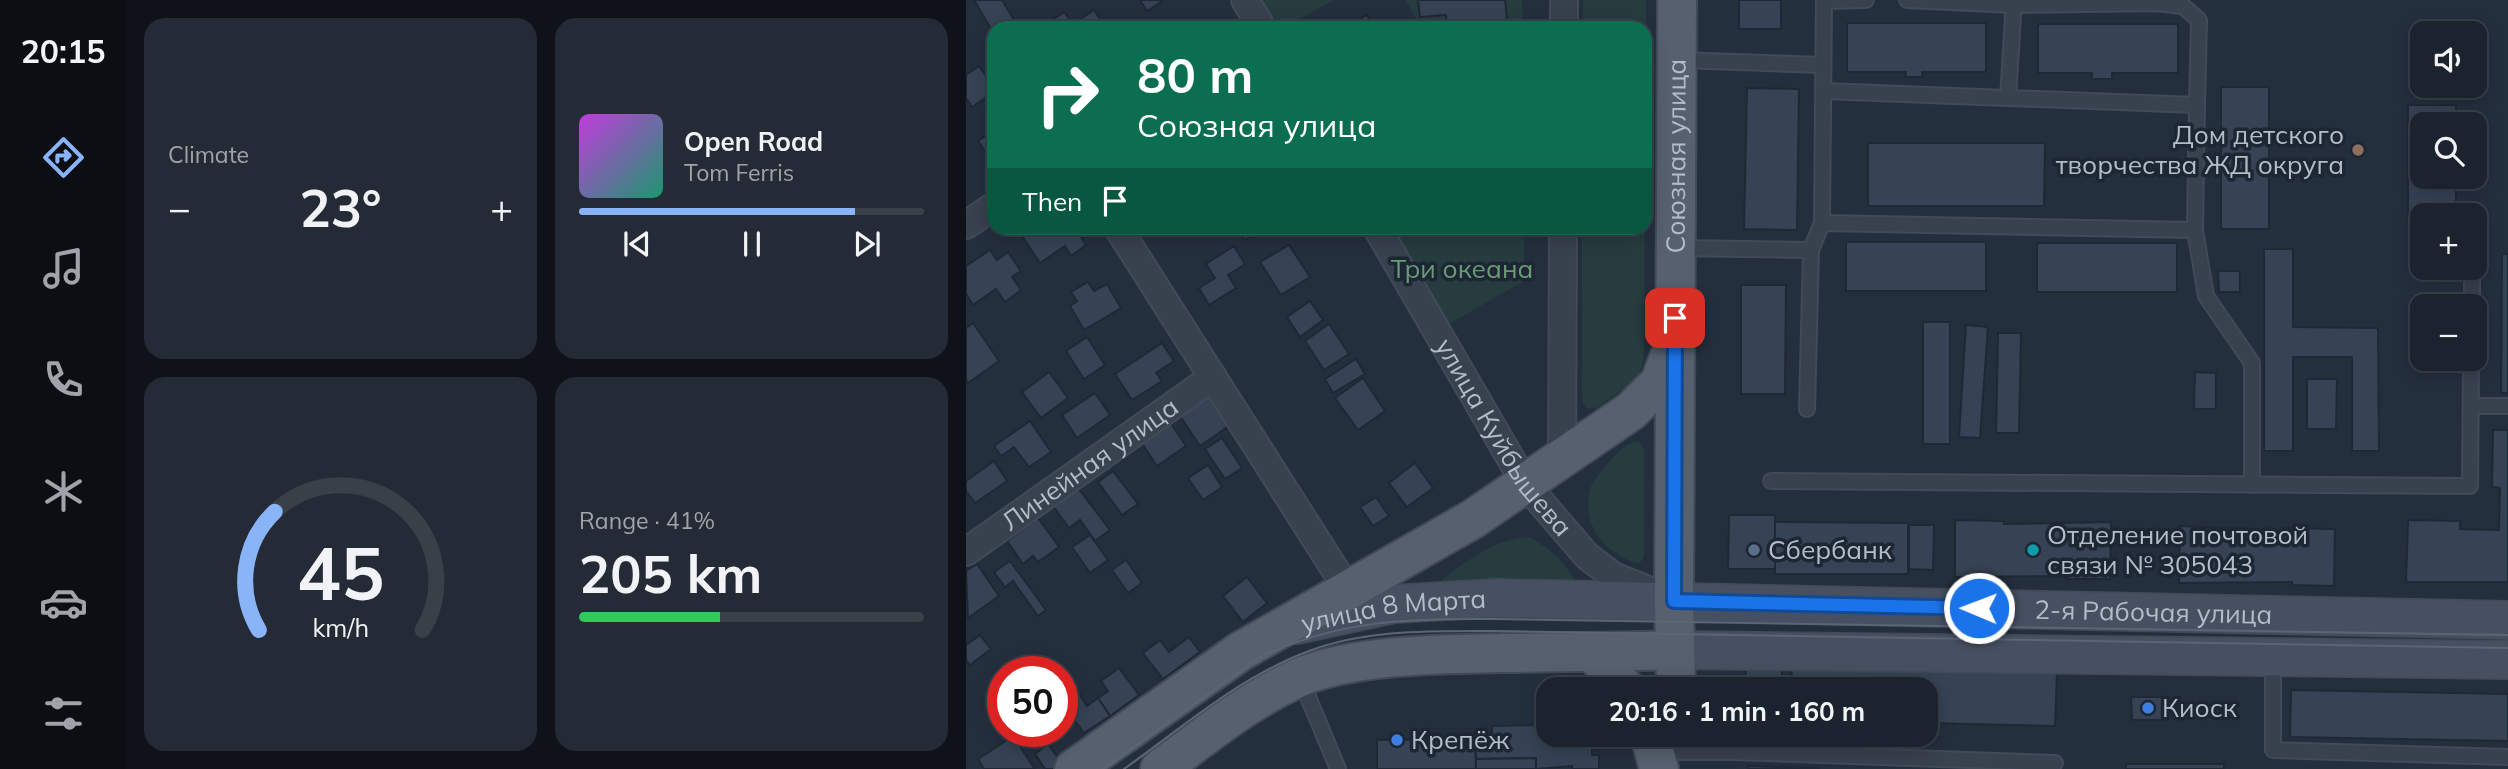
<!DOCTYPE html>
<meta charset="utf-8">
<style>
body{margin:0;font-family:Mulish,sans-serif;background:#242b36;color:#f1f3f6;height:100vh;display:flex;flex-direction:column;font-size:26px;white-space:nowrap}
*{box-sizing:border-box;margin:0}
p{font-size:23px;color:#a0a4aa}
.icon{flex:none;width:38px;height:38px;fill:none;stroke:currentColor;stroke-width:2;stroke-linecap:round;stroke-linejoin:round}
.map{position:relative;flex:1;overflow:hidden}
.side{display:flex;flex-direction:column;gap:18px;padding:18px;background:#0f1319;width:840px}
.side>*{flex:none}
.top-card{position:absolute;left:21px;top:21px;width:665px;height:214px;border-radius:21px;box-shadow:0 4px 18px #0003,0 0 0 2px #39404a;background:#0b6e4f;color:#fff;overflow:hidden}
.tools{position:absolute;left:1444px;top:21px;display:grid;gap:14px}
.tools a{display:grid;place-items:center;width:77px;height:77px;border-radius:14px;background:#1b232e;box-shadow:0 4px 18px #0003,0 0 0 2px #39404a;font-size:35px}
.speed{position:absolute;left:21px;top:656px;display:flex;gap:14px;font-size:35px;font-weight:700;text-align:center}
.speed>*{display:grid;place-content:center;width:91px;height:91px;border-radius:50%;background:#1b232e;box-shadow:0 4px 18px #0003,0 0 0 2px #39404a;line-height:1}
.speed .limit{border:10px solid #d22;background:#fff;color:#111}
.pin{position:absolute;display:grid;place-items:center;width:60px;height:60px;color:#fff;margin:-30px;border-radius:14px;box-shadow:0 4px 10px #0006}
.me{position:absolute;width:77px;margin:-38px;rotate:271deg;stroke-linejoin:round;filter:drop-shadow(0 0 5px #0008)}
.turn{display:flex;align-items:center;gap:24px;height:147px;padding:0 35px;font-size:32px}
.turn .icon{width:91px;height:91px;stroke-width:2.5}
.turn b{display:block;font-size:49px;line-height:60px}
.then{display:flex;align-items:center;height:66px;padding:0 35px;background:#0003;gap:14px;font-size:26px}
.big{font-size:52px;font-weight:700;line-height:1.1}
.side .widget{flex:1;display:flex;flex-direction:column;justify-content:center;gap:10px;min-width:0;padding:0 24px;border-radius:21px;background:#242b36}
.side .dial{align-items:center;gap:0}
.dial svg{height:182px;overflow:visible;fill:none;stroke:#39404a;stroke-width:7;stroke-linecap:round;text-anchor:middle}
.dial text{fill:#f1f3f6;stroke:none}
.song{display:flex;align-items:center;gap:21px}
.cover{width:84px;height:84px;border-radius:10px;background:linear-gradient(135deg,hsl(290 70% 55%),hsl(160 70% 35%))}
.played{height:7px;border-radius:4px;background:linear-gradient(90deg,#8ab4f8 80%,#39404a 80%)}
.keys{display:flex;justify-content:space-around;direction:ltr}
.heat{display:flex;justify-content:space-between;align-items:center;font-size:38px;direction:ltr}
.charge{height:10px;border-radius:5px;background:linear-gradient(90deg,#34c759 41%,#39404a 0)}
.side .tiles{flex:1;display:grid;gap:18px;grid-template-columns:repeat(2,1fr)}
.trip{position:absolute;left:570px;top:677px;width:402px;height:70px;border-radius:21px;background:#1b232e;box-shadow:0 4px 18px #0003,0 0 0 2px #39404a;font-weight:700;line-height:70px;text-align:center}
main{display:flex;flex:1;min-height:0}
.tab-bar{display:flex;flex-direction:column;width:126px;justify-content:space-around;align-items:center;background:#0b0e12;color:#a0a4aa}
.tab-bar .icon{width:49px;height:49px}
.tab-bar .on{color:#8ab4f8}
.tab-bar b{font-size:32px;color:#f1f3f6}
.map>svg:first-child{display:block}
</style>
<main>
<nav class="tab-bar">
<b>20:15</b>
<svg class="icon on" aria-label="directions" viewBox="0 0 24 24"><path d="M12 3l9 9-9 9-9-9zM9 14v-3h6M13 9l2 2-2 2"/></svg>
<svg class="icon" aria-label="music" viewBox="0 0 24 24"><path d="M9 18V5l10-2v13"/><circle cx="6" cy="18" r="3"/><circle cx="16" cy="16" r="3"/></svg>
<svg class="icon" aria-label="phone" viewBox="0 0 24 24"><path d="M5 4h4l2 5-3 2q2 4 5 5l2-3 5 2v4C11 20 4 13 5 4z"/></svg>
<svg class="icon" aria-label="climate" viewBox="0 0 24 24"><path d="M12 3v18M4 7l16 10M4 17L20 7"/></svg>
<svg class="icon" aria-label="car" viewBox="0 0 24 24"><path d="M5 17H2v-5l4-1 3-4h7l3 4 3 1v5h-3M9 17h6M6 11h13"/><circle cx="7" cy="17" r="2"/><circle cx="17" cy="17" r="2"/></svg>
<svg class="icon" aria-label="filters" viewBox="0 0 24 24"><path d="M4 7h16M4 17h16"/><circle cx="9" cy="7" r="2"/><circle cx="15" cy="17" r="2"/></svg>
</nav>
<section class="side">
<div class="tiles">
<div class="widget"><p>Climate</p>
<div class="heat"><a>−</a><b class="big">23°</b><a>+</a></div>
</div>
<div class="widget">
<div class="song"><i class="cover"></i><div><b>Open Road</b><p>Tom Ferris</p></div></div>
<div class="played"></div>
<div class="keys"><svg class="icon" aria-label="previous" viewBox="0 0 24 24"><path d="M18 5L8 12l10 7zM5 5v14"/></svg><svg class="icon" aria-label="pause" viewBox="0 0 24 24"><path d="M8 5v14M16 5v14"/></svg><svg class="icon" aria-label="next" viewBox="0 0 24 24"><path d="M6 5l10 7-10 7zM19 5v14"/></svg></div>
</div>
<div class="widget dial"><svg viewBox="0 0 100 80">
<path d="M14 69A42 42 0 1 1 86 69"/>
<path d="M14 69A42 42 0 0 1 21 17" stroke="#8ab4f8"/>
<text x="50" y="56" font-size="32" font-weight="700">45</text>
<text x="50" y="72" font-size="11">km/h</text>
</svg></div>
<div class="widget"><p>Range · 41%</p><b class="big">205 km</b><div class="charge"></div></div>
</div>
</section>
<div class="map">
<svg width="1542" height="769" viewBox="0 0 1542 769">
<rect width="100%" height="100%" fill="#242f3e"/>
<!-- green -->
<g fill="#263c3f">
<path d="M291 0H368L323 25 304 22Z"/>
<path d="M440 0H556L557 28H455Z"/>
<path d="M617 0H680L678 357 673 378 632 407 621 409 617 403 616 390V228H679V28H617Z"/>
<path d="M425 228H558V281L481 325Z"/>
<path d="M673 441 678 451V556L674 563C664 563 658 558 650 553 629 541 619 518 623 493 624 483 636 470 643 462 653 451 658 444 673 441Z"/>
<path d="M563 537C583 548 596 559 608 579L606 588 466 587C496 565 525 539 563 537Z"/>
</g>
<!-- building -->
<g fill="#364354" stroke="#1f2835" stroke-width="2">
<path d="M8 0H36L53 28H28V34Z"/>
<path d="M174 0H194L195 2 181 11Z"/>
<path d="M452 0H539L542 28H481L480 15 454 17Z"/>
<rect x="773" y="0" width="42" height="29"/>
<path d="M128 10 140 28H117L112 21Z"/>
<path d="M98 12 110 28H83L81 24Z"/>
<path d="M401 15 405 23 410 21 413 25 420 21 424 28H379Z"/>
<path d="M881 23H1020V72H956L957 77H939L940 72H881Z"/>
<path d="M1072 24H1212V73H1146V79H1126V73H1072Z"/>
<path d="M13 66 28 87V92L6 107 0 98V75Z"/>
<rect x="1255" y="87" width="48" height="142"/>
<path d="M781 88 833 89 831 230 778 229Z"/>
<path d="M1442 105H1490V124H1456V177H1490V215H1456V220L1442 219Z"/>
<path d="M28 130V160L26 162 12 141Z"/>
<path d="M902 143H1079L1078 206H902Z"/>
<path d="M63 228H109L120 245 105 256 99 246 74 263 54 233Z"/>
<path d="M271 228H298L279 240Z"/>
<rect x="880" y="242" width="140" height="49"/>
<rect x="1071" y="243" width="140" height="49"/>
<path d="M323 245 344 277 315 295 294 262Z"/>
<path d="M268 246 279 264 262 275 270 288 243 305 233 288 249 278 240 264Z"/>
<path d="M1298 249H1327V327L1412 328 1413 451H1386V357H1327V451H1298Z"/>
<path d="M24 250 31 260 42 252 55 271 46 277 55 290 39 302 30 289 7 305 0 294V266Z"/>
<path d="M1536 254H1542V393H1535Z"/>
<path d="M1252 271H1274V292H1253Z"/>
<path d="M122 282 128 291 141 284 155 308 118 330 104 306 111 301 105 292Z"/>
<path d="M775 285H820L819 394H775Z"/>
<path d="M344 301 357 320 334 337 321 317Z"/>
<rect x="957" y="322" width="27" height="122"/>
<path d="M7 323 33 361 2 383 0 380V328Z"/>
<path d="M363 324 383 354 358 370 339 341Z"/>
<path d="M1000 325 1022 327 1014 438 993 437Z"/>
<path d="M1032 333H1055L1053 433H1030Z"/>
<path d="M121 337 139 365 118 379 100 351Z"/>
<path d="M196 343 208 361 190 373 196 381 166 400 149 374Z"/>
<path d="M390 359 399 374 367 393 359 379Z"/>
<path d="M83 372 102 398 75 418 56 392Z"/>
<path d="M1229 372 1250 373V409H1228Z"/>
<path d="M397 378 419 411 392 430 369 398Z"/>
<path d="M1341 379H1371L1370 429H1341Z"/>
<path d="M129 393 144 415 111 438 96 415Z"/>
<path d="M243 396 263 426 234 446 214 416Z"/>
<path d="M64 421 85 452 63 467 48 447 35 456 28 446Z"/>
<path d="M204 422 220 446 191 466 175 442Z"/>
<path d="M1527 430H1542V582H1440L1442 520 1494 521V529L1533 530 1534 488 1526 487Z"/>
<path d="M256 438 276 468 259 479 239 449Z"/>
<path d="M28 461 41 481 9 503 0 491V481Z"/>
<path d="M449 463 467 488 441 507 423 483Z"/>
<path d="M242 465 256 487 237 500 222 478Z"/>
<path d="M147 471 172 504 156 515 132 482Z"/>
<path d="M112 488 144 530 129 541 114 520 103 528 87 506Z"/>
<path d="M410 497 423 516 407 526 394 507Z"/>
<path d="M763 515H809V569H762Z"/>
<path d="M72 518 93 547 72 562 67 556 57 564 41 541Z"/>
<path d="M989 520 1038 521V524L1145 522 1144 579H1101V576L989 577Z"/>
<path d="M809 522 942 523V574H809Z"/>
<path d="M943 525H968L967 570 943 569Z"/>
<path d="M1214 526 1317 531V528L1369 529 1368 586 1326 585V582L1213 583Z"/>
<path d="M124 535 142 560 124 573 106 547Z"/>
<path d="M160 560 176 583 162 593 146 570Z"/>
<path d="M44 561 80 610 72 616 47 581 39 587 28 572Z"/>
<path d="M11 564 33 596 2 618 0 571Z"/>
<path d="M281 577 301 603 277 622 257 596Z"/>
<path d="M14 635 25 649 4 665 0 660V645Z"/>
<path d="M223 637 234 652 197 679 177 653 194 640 203 652Z"/>
<path d="M58 657 69 672H45L42 669Z"/>
<path d="M826 665 1091 672 1089 726 961 723V690H825Z"/>
<path d="M153 668 173 695 144 716 132 698 142 691 135 681Z"/>
<path d="M780 668 816 669 815 690H779Z"/>
<path d="M1325 690 1542 694V741L1324 737Z"/>
<path d="M114 695 121 706 132 698 144 716 118 733 98 706Z"/>
<path d="M1165 697H1198V720H1166Z"/>
<path d="M574 725V733L587 735V740H626V755H633V769H606V766L570 769V758L510 759 509 739H526V726Z"/>
<path d="M47 736 69 769H18L12 759Z"/>
<path d="M509 739 510 769H411V740Z"/>
<path d="M82 744 97 765 91 769H79L69 754Z"/>
<path d="M570 758V769H510V759Z"/>
<rect x="1160" y="764" width="98" height="5"/>
<path d="M782 766 853 768V769H782Z"/>
</g>
<g fill="none" stroke-linecap="round" stroke-linejoin="round">
<!-- service casing -->
<g stroke="#414a57" stroke-width="18">
<g id="service">
<path d="M858 0 856 223 1229 230 1240 296 1286 363V485"/>
<path d="M941 0 1048 5 1189 3 1217 6 1233 20 1231 105"/>
<path d="M858 1 900 0"/>
<path d="M712 60 857 65"/>
<path d="M857 91 1231 105 1229 230"/>
<path d="M1042 98 1048 0"/>
<path d="M710 248 845 250"/>
<path d="M1506 306V268"/>
<path d="M1505 406H1542"/>
<path d="M841 409 845 250 856 223"/>
<path d="M805 481 1504 486 1505 359"/>
<path d="M1307 657V750L1542 757"/>
<path d="M335 680 372 769"/>
<path d="M711 752H767L1089 763"/>
</g>
</g>
<!-- minor casing -->
<g stroke="#414a57" stroke-width="30">
<g id="minor">
<path d="M279 0 296 28"/>
<path d="M598 28V0"/>
<path d="M0 225 28 206"/>
<path d="M152 228 382 590"/>
<path id="s1" d="M411 228 560 485 621 556 647 576 697 596"/>
<path d="M596 459 597 228"/>
<path id="s2" d="M0 552 247 377"/>
</g>
</g>
<!-- secondary casing -->
<g stroke="#414a57" stroke-width="40">
<g id="secondary">
<path id="s3" d="M331 625 428 604 530 598 1542 620"/>
<path d="M709 650 1542 660"/>
</g>
</g>
<!-- primary casing -->
<g stroke="#414a57" stroke-width="42">
<g id="primary">
<path d="M626 652 661 690"/>
<path id="s4" d="M710 690 708 601 711 0"/>
<path d="M684 735 693 769"/>
<path d="M108 769 275 651 507 519 665 411 694 382 709 342"/>
<path d="M194 769C238 737 282 700 332 678 387 654 478 654 538 653 595 652 652 652 709 650"/>
</g>
</g>
<!-- service -->
<use href="#service" stroke="#38414e" stroke-width="14"/>
<!-- minor -->
<use href="#minor" stroke="#38414e" stroke-width="26"/>
<!-- secondary -->
<use href="#secondary" stroke="#465061" stroke-width="37"/>
<!-- primary -->
<use href="#primary" stroke="#56606e" stroke-width="38"/>
<!-- tram -->
<g stroke="#5a6575" stroke-width="2">
<path d="M137 769 292 658C372 620 442 618 529 619L1542 635"/>
<path d="M158 769C217 727 275 676 343 651 402 629 467 631 529 631L1542 648"/>
</g>
</g>
<g fill="none" stroke-linecap="round" stroke-linejoin="round">
<!-- route casing -->
<g stroke="#114b97" stroke-width="18">
<path id="route" d="M709 318 708 601 1013 608"/>
</g>
<!-- route -->
<use href="#route" stroke="#1a73e8" stroke-width="12"/>
</g>
<!-- markers -->
<circle fill="#8d6e63" stroke="#1d2633" stroke-width="2.5" cx="1392" cy="150" r="7"/>
<circle fill="#5c6f8a" stroke="#1d2633" stroke-width="2.5" cx="788" cy="550" r="7"/>
<circle fill="#0f9aa8" stroke="#1d2633" stroke-width="2.5" cx="1067" cy="550" r="7"/>
<g fill="#3f7fe0" stroke="#1d2633" stroke-width="2.5">
<circle cx="1182" cy="708" r="7"/>
<circle cx="431" cy="740" r="7"/>
</g>
<g text-anchor="middle" stroke-width="7" stroke-linejoin="round" paint-order="stroke">
<!-- poi labels -->
<g font-size="26" fill="#b4bcc9" stroke="#1d2633" text-anchor="start">
<text x="1378" y="144" text-anchor="end">Дом детского<tspan x="1378" dy="30">творчества ЖД округа</tspan></text>
<text x="1081" y="544">Отделение почтовой<tspan x="1081" dy="30">связи № 305043</tspan></text>
<text x="802" y="559">Сбербанк</text>
<text x="1196" y="717">Киоск</text>
<text x="445" y="749">Крепёж</text>
</g>
<!-- street labels -->
<g font-size="26" fill="#b4bcc9" stroke="#1d2633">
<text dy="9" stroke="none"><textPath href="#s4" startOffset="534">Союзная улица</textPath></text>
<text dy="9" stroke="none"><textPath href="#s1" startOffset="245">улица Куйбышева</textPath></text>
<text dy="9" stroke="none"><textPath href="#s2" startOffset="152">Линейная улица</textPath></text>
<text dy="9" stroke="none"><textPath href="#s3" startOffset="859">2-я Рабочая улица</textPath></text>
<text dy="9" stroke="none"><textPath href="#s3" startOffset="98">улица 8 Марта</textPath></text>
</g>
<!-- park labels -->
<g font-size="26" fill="#6b9a76" stroke="#1d2633">
<text x="496" y="278">Три океана</text>
</g>
</g>
</svg>
<div class="tools">
<a><svg class="icon" aria-label="sound" viewBox="0 0 24 24"><path d="M4 9h4l5-4v14l-5-4H4zM17 9q2 3 0 6"/></svg></a>
<a><svg class="icon" aria-label="search" viewBox="0 0 24 24"><circle cx="10" cy="10" r="6"/><path d="M15 15l6 6"/></svg></a>
<a>+</a>
<a>−</a>
</div>
<div class="speed"><div class="limit">50</div></div>
<div class="pin" style="left:709px;top:318px;background:#d93025"><svg class="icon" aria-label="arrive" viewBox="0 0 24 24"><path d="M6 21V4h12l-3 4 3 4H6"/></svg></div>
<svg class="me" style="left:1013px;top:608px" viewBox="-20 -20 40 40"><circle r="17" fill="#1a73e8" stroke="#fff" stroke-width="3"/><path d="M0-11L8 9 0 5-8 9z" fill="#fff"/></svg>
<div class="trip">20:16 · 1 min · 160 m</div>
<div class="top-card">
<div class="turn"><svg class="icon" aria-label="right" viewBox="0 0 24 24"><path d="M7 20v-9h11M14 6l5 5-5 5"/></svg><div><b>80 m</b>Союзная улица</div></div>
<div class="then">Then<svg class="icon" aria-label="arrive" viewBox="0 0 24 24"><path d="M6 21V4h12l-3 4 3 4H6"/></svg></div>
</div>
</div>
</main>
